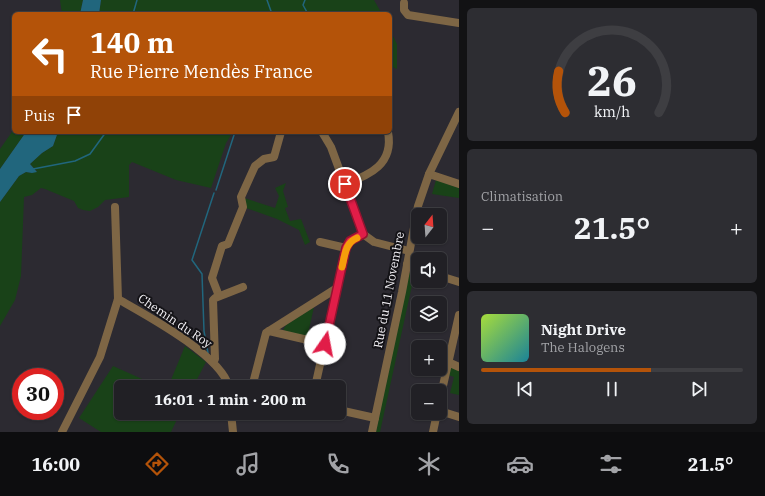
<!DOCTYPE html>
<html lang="fr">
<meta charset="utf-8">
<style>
body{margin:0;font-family:"IBM Plex Serif",serif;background:#2d2d32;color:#f1f3f6;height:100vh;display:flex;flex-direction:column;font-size:15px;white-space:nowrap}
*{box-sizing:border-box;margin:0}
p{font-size:13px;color:#a2a3a7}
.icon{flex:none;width:22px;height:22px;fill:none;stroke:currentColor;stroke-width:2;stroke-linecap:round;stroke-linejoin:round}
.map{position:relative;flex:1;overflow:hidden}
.side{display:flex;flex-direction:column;gap:8px;padding:8px;background:#121214;width:306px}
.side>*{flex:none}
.top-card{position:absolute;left:12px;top:12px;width:380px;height:122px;border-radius:6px;box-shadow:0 1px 3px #0004,0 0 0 1px #3e3e42;background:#b45309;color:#fff;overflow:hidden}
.needle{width:26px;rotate:17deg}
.tools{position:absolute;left:411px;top:208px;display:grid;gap:8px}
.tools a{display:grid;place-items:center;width:36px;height:36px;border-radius:6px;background:#212025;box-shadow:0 1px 3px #0004,0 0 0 1px #3e3e42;font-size:20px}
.speed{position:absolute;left:12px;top:368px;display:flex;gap:8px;font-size:20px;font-weight:700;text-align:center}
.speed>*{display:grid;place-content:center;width:52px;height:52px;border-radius:50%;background:#212025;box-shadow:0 1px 3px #0004,0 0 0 1px #3e3e42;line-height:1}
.speed .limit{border:6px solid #d22;background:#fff;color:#111}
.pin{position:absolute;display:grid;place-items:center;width:34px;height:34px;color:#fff;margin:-17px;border:2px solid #fff;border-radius:50%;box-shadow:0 1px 4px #0007}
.me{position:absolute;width:44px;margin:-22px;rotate:12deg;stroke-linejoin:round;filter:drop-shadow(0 0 3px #0008)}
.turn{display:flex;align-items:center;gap:14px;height:84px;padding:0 12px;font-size:18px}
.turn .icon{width:52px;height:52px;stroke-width:2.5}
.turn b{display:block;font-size:28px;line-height:34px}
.then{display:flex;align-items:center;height:38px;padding:0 12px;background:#0003;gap:8px;font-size:15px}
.big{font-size:30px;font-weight:700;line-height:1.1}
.side .tile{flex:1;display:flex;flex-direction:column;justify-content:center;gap:6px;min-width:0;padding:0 14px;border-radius:6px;background:#2d2d32}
.side .dial{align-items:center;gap:0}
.dial svg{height:104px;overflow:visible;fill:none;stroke:#3e3e42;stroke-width:7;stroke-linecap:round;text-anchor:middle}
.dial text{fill:#f1f3f6;stroke:none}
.song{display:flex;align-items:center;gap:12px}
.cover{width:48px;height:48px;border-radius:6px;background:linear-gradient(135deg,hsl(80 70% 55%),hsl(190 70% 35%))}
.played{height:4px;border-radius:2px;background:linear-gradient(90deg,#b45309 65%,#3e3e42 65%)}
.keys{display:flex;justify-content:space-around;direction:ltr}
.heat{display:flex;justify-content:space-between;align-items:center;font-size:22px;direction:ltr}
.trip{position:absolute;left:114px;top:380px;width:232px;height:40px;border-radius:6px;background:#212025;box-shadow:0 1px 3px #0004,0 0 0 1px #3e3e42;font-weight:700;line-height:40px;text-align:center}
.menu{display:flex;height:64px;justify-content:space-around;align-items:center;background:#0d0d0f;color:#a2a3a7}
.menu .icon{width:28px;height:28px}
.menu .current{color:#b45309}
.menu b{font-size:18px;color:#f1f3f6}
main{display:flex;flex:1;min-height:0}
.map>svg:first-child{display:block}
</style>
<main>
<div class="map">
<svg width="459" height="432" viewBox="0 0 459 432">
<rect width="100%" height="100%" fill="#2c2a31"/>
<!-- green -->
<g fill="#194218">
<path d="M60 0H83L80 14H62Z"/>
<path d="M101 0H374L382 14H99Z"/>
<path d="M390 30 397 44V69L390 66Z"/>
<path d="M14 129V132H26L0 169V149Z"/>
<path d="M58 132H233L226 143 211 188 176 180 132 162 129 165V197L105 200 98 207 90 211 83 210 78 208 74 201 45 189 41 188 32 195 24 197 21 276 15 300 0 326V202L19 176 26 172 32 173 37 171 30 164 42 153 53 146Z"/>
<path d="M436 180 459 188V198L432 194Z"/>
<path d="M286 183 283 191 288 207 285 208 290 221 301 219 310 242 305 245 299 230 277 219 246 208 244 198 275 208 279 196 275 188Z"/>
<path d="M409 273H414V276L380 432H376Z"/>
<path d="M314 307 307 338 283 330 286 325Z"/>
<path d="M185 346 206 362 193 387H168Z"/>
<path d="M113 366 160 387H121V413H180L171 432H101L79 418Z"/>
<path d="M451 367 459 370V395L450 393 454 377 448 375Z"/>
</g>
<!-- water -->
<g fill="#21667d">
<path d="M83 0H101L99 14H80Z"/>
<path d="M26 132H58L53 146 42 153 30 164 37 172 32 173 26 172 19 176 0 202V169Z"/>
</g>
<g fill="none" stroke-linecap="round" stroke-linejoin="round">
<!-- stream -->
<g stroke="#21667d" stroke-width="1.5">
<path d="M267 0 272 14"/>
<path d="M305 0 303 5 308 14"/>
<path d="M133 14 137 0"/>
<path d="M33 169 75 161 90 154 106 132"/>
<path d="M216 190 235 132"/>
<path d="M208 353 204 331 202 274 192 260 214 193"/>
</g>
<!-- minor -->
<g stroke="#7e6645" stroke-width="8">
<path d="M404 3V10L408 15 459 23"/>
<path d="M322 132 331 147 363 234"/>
<path d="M429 174 459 184"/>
<path d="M345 184C370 175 394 164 388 132"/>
<path d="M320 242 346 248"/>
<path d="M407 264 418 269"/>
<path d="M440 276 459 282"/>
<path d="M219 296 212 278 222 246 228 244 243 207 241 197 255 166 264 159 274 157 281 132"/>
<path d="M118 299C146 315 221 355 229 387"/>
<path d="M269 331 325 344"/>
<path d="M213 362 215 359 213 300 215 298 243 287"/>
<path d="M448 362 459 367"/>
<path d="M252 387 266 333 337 288"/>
<path d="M315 387 346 248 350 241 363 234 374 242 409 251"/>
<path d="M440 399 459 315"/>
<path d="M339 410 375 418"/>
<path d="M440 411 459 417"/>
<path d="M231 413 233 432"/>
<path d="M62 432 100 357 118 299 115 207"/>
<path d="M372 432 402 292 418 206 429 174 459 112"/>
<path d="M433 432 437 413"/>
</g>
</g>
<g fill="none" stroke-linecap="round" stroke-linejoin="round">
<!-- route casing -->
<g stroke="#92132f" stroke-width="10">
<path id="route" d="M325 344 346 248 350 241 363 234 345 184"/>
</g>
<!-- route -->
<use href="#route" stroke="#e11d48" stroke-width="7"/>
<!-- slow -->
<path stroke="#f59e0b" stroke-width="7" d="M342 267C345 255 345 243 357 238"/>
</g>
<g text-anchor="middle" stroke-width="4" stroke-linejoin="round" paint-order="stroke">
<!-- street labels -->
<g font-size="12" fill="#f5f3f8" stroke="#141317">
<text transform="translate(389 290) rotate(-79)" y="4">Rue du 11 Novembre</text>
<text transform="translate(175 321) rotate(34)" y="4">Chemin du Roy</text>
</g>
</g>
</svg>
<div class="tools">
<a><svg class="needle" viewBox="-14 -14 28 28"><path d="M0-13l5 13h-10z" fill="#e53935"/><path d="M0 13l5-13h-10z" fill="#a2a3a7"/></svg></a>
<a><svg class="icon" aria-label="sound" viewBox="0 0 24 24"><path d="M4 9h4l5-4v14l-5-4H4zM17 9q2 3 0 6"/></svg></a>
<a><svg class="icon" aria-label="layers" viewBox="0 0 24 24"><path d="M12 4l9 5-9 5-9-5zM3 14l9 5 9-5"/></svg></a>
<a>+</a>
<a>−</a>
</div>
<div class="speed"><div class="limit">30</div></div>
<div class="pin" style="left:345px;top:184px;background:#d93025"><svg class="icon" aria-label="arrive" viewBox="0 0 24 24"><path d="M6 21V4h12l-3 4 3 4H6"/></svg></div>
<svg class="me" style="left:325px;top:344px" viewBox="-20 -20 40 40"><circle r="19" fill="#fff"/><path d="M0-13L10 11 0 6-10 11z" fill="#e11d48"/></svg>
<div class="trip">16:01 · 1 min · 200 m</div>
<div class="top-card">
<div class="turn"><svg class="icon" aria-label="left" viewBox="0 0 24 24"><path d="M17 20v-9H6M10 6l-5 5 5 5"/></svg><div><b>140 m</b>Rue Pierre Mendès France</div></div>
<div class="then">Puis<svg class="icon" aria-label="arrive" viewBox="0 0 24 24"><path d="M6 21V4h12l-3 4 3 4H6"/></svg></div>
</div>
</div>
<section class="side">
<div class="tile dial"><svg viewBox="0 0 100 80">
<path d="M14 69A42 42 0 1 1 86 69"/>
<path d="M14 69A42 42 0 0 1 9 37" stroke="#b45309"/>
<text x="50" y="56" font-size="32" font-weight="700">26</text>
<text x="50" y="72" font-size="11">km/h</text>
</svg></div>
<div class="tile"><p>Climatisation</p>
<div class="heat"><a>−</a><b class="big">21.5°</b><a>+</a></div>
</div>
<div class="tile">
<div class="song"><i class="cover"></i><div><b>Night Drive</b><p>The Halogens</p></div></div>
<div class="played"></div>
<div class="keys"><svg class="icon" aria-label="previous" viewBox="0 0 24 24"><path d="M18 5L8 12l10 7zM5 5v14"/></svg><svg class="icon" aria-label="pause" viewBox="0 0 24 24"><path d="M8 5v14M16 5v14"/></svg><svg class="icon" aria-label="next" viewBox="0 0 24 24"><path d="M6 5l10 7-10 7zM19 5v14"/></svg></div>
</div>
</section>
</main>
<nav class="menu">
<b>16:00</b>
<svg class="icon current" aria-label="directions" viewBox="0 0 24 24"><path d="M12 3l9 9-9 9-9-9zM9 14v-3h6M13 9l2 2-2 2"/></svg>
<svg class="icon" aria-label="music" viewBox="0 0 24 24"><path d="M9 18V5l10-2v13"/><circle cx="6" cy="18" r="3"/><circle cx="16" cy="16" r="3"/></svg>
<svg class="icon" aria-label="phone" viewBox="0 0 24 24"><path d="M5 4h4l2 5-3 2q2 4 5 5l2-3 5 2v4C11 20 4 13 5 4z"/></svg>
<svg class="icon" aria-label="climate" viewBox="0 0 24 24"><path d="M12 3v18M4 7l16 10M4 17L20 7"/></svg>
<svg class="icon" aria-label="car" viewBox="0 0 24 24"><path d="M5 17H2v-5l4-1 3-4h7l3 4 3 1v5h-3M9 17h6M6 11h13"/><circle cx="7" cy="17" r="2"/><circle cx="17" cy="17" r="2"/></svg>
<svg class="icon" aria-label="filters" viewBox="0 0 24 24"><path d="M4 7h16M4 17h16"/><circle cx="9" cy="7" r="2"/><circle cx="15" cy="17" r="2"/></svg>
<b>21.5°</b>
</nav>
